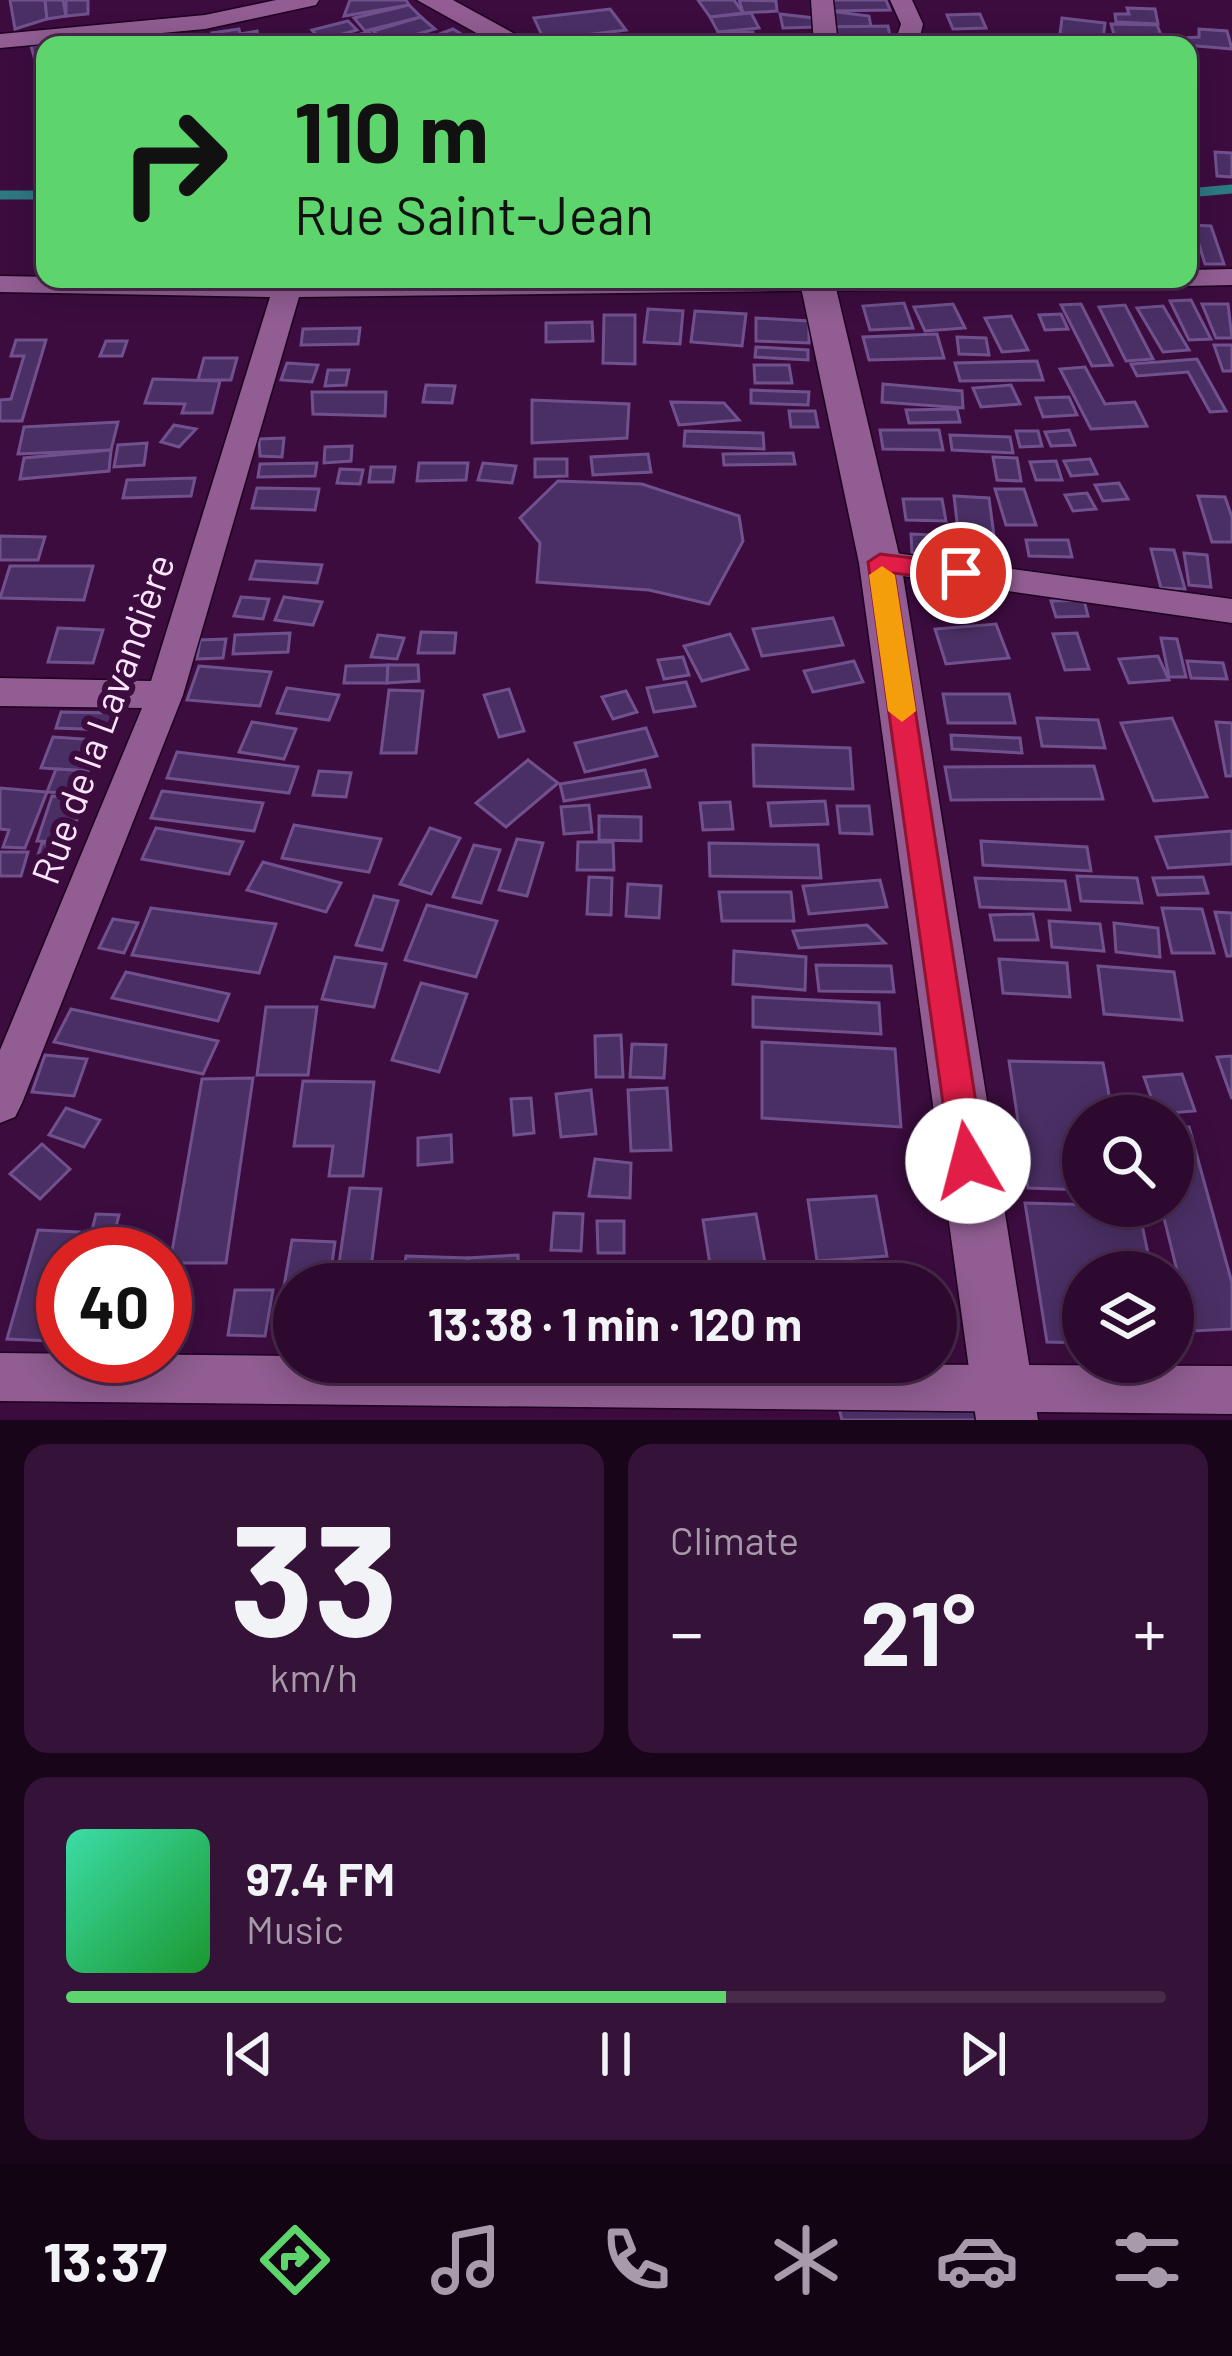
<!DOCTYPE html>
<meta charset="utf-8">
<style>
body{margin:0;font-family:Barlow,sans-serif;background:#351237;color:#f1f3f6;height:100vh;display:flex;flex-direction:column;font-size:45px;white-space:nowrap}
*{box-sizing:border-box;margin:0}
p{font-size:39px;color:#a79aaa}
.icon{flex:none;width:66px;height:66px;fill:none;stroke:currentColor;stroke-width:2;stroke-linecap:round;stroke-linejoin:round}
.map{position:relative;height:1420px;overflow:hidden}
.sheet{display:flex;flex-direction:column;gap:24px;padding:24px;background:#19051a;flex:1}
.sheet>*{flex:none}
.banner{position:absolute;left:36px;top:36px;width:1161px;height:252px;border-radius:24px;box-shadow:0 6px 30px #0003,0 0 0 3px #482a4b;background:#5dd56c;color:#111;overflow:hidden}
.tools{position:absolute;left:1062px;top:1095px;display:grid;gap:24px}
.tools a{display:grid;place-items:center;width:132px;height:132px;border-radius:50%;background:#2d092f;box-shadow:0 6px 30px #0003,0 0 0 3px #482a4b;font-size:60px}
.speed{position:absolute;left:36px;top:1227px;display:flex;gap:24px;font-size:60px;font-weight:700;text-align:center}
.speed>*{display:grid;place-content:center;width:156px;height:156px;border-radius:50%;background:#2d092f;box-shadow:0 6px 30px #0003,0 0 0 3px #482a4b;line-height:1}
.speed .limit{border:18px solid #d22;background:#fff;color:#111}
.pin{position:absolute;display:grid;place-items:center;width:102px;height:102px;color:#fff;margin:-51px;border:6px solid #fff;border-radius:50%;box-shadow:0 3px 12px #0007}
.me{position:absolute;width:132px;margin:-66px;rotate:352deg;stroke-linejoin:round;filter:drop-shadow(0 0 9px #0008)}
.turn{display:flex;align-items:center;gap:42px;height:252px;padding:0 60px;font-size:54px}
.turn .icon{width:156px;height:156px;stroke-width:2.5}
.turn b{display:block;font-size:84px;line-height:102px}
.big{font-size:90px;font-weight:700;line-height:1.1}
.sheet .tile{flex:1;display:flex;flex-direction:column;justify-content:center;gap:18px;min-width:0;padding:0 42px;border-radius:24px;background:#351237}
.sheet .dial{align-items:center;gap:0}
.dial b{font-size:156px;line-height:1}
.song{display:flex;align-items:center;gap:36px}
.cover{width:144px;height:144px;border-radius:18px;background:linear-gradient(135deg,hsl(160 70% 55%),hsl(130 70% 35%))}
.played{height:12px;border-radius:6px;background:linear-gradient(90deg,#5dd56c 60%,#482a4b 60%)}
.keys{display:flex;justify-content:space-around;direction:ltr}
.heat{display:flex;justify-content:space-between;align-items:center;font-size:66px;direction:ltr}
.sheet .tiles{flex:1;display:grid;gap:24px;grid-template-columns:1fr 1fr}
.tile:last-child{grid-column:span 2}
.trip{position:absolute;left:273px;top:1263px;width:684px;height:120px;border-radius:60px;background:#2d092f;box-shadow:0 6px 30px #0003,0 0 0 3px #482a4b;font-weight:700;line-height:120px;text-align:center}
.dock{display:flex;height:192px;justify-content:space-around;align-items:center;background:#120413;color:#a79aaa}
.dock .icon{width:84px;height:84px}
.dock .current{color:#5dd56c}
.dock b{font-size:54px;color:#f1f3f6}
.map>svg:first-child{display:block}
</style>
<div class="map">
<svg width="1232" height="1420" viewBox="0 0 1232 1420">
<rect width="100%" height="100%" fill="#3c0c3f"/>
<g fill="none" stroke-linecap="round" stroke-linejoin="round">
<!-- stream -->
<g stroke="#2c7982" stroke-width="9">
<path d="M1188 193 1232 189"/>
<path d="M0 195H45"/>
</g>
</g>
<!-- building -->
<g fill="#4a2f65" stroke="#70518e" stroke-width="3">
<path d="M10 0H45L47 19 15 29Z"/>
<path d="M45 0H63L66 16 47 19Z"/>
<path d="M66 0H88V14L66 16Z"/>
<path d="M350 0H406L409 5 344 16Z"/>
<path d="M698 0H734L743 13 710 17Z"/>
<path d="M739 0 776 1 777 11 743 13Z"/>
<path d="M827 0H886L890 10 829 11Z"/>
<path d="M409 5 421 17 365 31 354 18Z"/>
<path d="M1127 8 1155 9 1158 24 1116 22 1115 14H1129Z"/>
<path d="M610 9 626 30 544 40 534 18Z"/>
<path d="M829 11 869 16 871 27H832Z"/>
<path d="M751 13 759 28 718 32 710 17Z"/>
<path d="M780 14 814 18 817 27 783 28Z"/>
<path d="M980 14 986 28 953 29 947 15Z"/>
<path d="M421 17 435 29 387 43 373 31Z"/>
<path d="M1062 18 1105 23 1103 39 1060 34Z"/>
<path d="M348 21 357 30 321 40 312 30Z"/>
<path d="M1111 24 1157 25 1164 43 1116 42Z"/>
<path d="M888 26 890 36H875L877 42 830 43 826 27Z"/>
<path d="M239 29 240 34 257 31 261 45H216L212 33Z"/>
<path d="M453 29 466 37 444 45H410Z"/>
<path d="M1199 29 1227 31 1232 49 1186 45 1181 38 1199 37Z"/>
<path d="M369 32 381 45H336L332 41Z"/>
<path d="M718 32H753L754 45H719Z"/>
<path d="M50 43 45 45V77L40 78 31 46Z"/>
<path d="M1215 152 1232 153V177L1217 176Z"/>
<path d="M1193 225 1211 226 1224 264H1205Z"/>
<path d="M1191 300 1211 339 1189 340 1170 301Z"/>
<path d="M904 303 913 328 870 330 863 306Z"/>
<path d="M953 304 965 328 925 331 914 307Z"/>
<path d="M1081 304 1112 365 1092 366 1061 305Z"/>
<path d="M1202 304H1228L1232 338H1216Z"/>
<path d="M1125 305 1153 359 1126 361 1099 307Z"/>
<path d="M1163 306 1189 350 1163 352 1137 308Z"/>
<path d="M648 309 683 311 680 344 644 342Z"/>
<path d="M695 311 746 314 742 346 691 342Z"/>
<path d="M1061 314 1068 329 1045 330 1039 315Z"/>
<path d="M604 315H635V364L603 363Z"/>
<path d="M1011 316 1028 350 1002 352 985 318Z"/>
<path d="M756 318 809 321V343L756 341Z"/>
<path d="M592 322 593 341 546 342V323Z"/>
<path d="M360 328 358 344 301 345 303 329Z"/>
<path d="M937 334 944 358 869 360 863 337Z"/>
<path d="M957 337 986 338 989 355 959 354Z"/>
<path d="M16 340H46L22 421H0V400L11 399 24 356H11Z"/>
<path d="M106 341H127L122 356H100Z"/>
<path d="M1214 345H1232V371H1223Z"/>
<path d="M756 347 808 350V360L755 357Z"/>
<path d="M204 358H237L231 380H198Z"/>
<path d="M1197 359 1226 411 1210 412 1188 372 1137 376 1131 364Z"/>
<path d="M1037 361 1043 380 960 381 955 363Z"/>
<path d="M287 363 318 365 312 382 281 380Z"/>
<path d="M754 365H789L792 383H755Z"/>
<path d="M1085 367 1105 404 1135 402 1147 426 1091 429 1060 369Z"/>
<path d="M328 370H349L346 385 325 386Z"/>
<path d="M153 379 220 381 212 413H182L185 404 145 403Z"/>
<path d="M883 384 962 391 963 408 882 402Z"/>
<path d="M426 385 455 386 452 403 423 402Z"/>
<path d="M1011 385 1020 404 981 407 973 388Z"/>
<path d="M751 390 809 392 808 405 751 403Z"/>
<path d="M312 392H386L385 416 313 414Z"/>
<path d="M1069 397 1077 415 1043 417 1036 398Z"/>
<path d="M532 400 629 404 627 438 532 443Z"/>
<path d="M671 402 724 403 739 420 679 425Z"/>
<path d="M957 409 960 422 909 423 906 410Z"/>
<path d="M789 411H815L818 427H791Z"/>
<path d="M118 422 111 450 18 454 24 427Z"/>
<path d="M174 425 196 429 179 447 161 442Z"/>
<path d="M880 430H939L943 450 883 449Z"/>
<path d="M1069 430 1075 445 1051 446 1045 432Z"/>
<path d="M685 431 763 433 764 449 684 446Z"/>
<path d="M1016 431H1038L1042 446 1020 447Z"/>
<path d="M950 435 1010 437 1013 453 952 450Z"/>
<path d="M284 438 282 457 260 456 259 439Z"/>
<path d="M147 443 144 465 114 467 118 445Z"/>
<path d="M352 446 351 461 324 463 325 447Z"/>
<path d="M111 450 109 471 20 479 24 458Z"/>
<path d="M793 453 795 464 724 465 723 454Z"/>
<path d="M648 454 651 472 593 475 591 457Z"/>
<path d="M993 457 1017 458 1021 481 997 480Z"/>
<path d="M535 459H567V476L535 477Z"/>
<path d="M1090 459 1097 474 1071 476 1064 461Z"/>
<path d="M1056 461 1062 480H1036L1030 462Z"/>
<path d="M317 463 315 476 258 477 260 464Z"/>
<path d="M419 463H468L466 480 417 481Z"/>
<path d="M483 463 516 466 512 483 478 480Z"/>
<path d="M371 467H395L393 482H369Z"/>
<path d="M340 469 363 470 360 484 337 483Z"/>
<path d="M195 478 191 496 123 498 127 480Z"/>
<path d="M558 481 642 484 739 516 743 541 709 604 649 590 537 582 540 543 520 518Z"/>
<path d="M1119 483 1128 499 1103 501 1095 485Z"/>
<path d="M257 488 319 489 315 510 252 508Z"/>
<path d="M995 489H1024L1036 525H1006Z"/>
<path d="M1087 493 1096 509 1073 511 1065 495Z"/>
<path d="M954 496 989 498 998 566 962 565Z"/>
<path d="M1198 496 1225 497 1232 517V542H1212Z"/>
<path d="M903 499H942L946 521 906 520Z"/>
<path d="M911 534 952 536 954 556 912 553Z"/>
<path d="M0 536 45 537 38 560H0Z"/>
<path d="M1026 540H1068L1072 557 1029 556Z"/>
<path d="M1151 549 1174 550 1185 589 1161 588Z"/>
<path d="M1184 553 1207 555 1211 587 1189 585Z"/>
<path d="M256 561 322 565 317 583 250 579Z"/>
<path d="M10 566H93L84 600 0 598Z"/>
<path d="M241 597 269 599 263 619 234 616Z"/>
<path d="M284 597 322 602 313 625 275 620Z"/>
<path d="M1084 600 1088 616 1056 617 1051 601Z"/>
<path d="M833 618 843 645 762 656 753 629Z"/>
<path d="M996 624 1009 658 946 664 935 629Z"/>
<path d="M58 628 103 630 93 663 48 662Z"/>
<path d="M421 632 456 633 454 653H418Z"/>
<path d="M290 633 288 652 233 654 235 635Z"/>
<path d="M1077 633 1089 669 1065 670 1053 634Z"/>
<path d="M730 634 748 669 702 681 684 646Z"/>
<path d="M378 635 404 638 397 659 371 657Z"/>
<path d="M1161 638 1177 639 1186 677H1169Z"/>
<path d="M226 639 223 658 197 659 200 640Z"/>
<path d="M1158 656 1169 680 1129 683 1119 659Z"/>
<path d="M683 657 689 675 664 679 658 660Z"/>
<path d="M854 661 863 682 813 692 804 671Z"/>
<path d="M1187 661 1223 663 1227 679 1191 678Z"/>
<path d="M388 665 387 683H344L346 666Z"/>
<path d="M388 665H418L419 681 387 683Z"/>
<path d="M199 666 271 672 260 706 187 700Z"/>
<path d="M686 682 695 706 654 712 647 688Z"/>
<path d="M287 688 339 695 329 720 277 713Z"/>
<path d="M509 689 524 731 499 737 484 695Z"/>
<path d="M389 690 423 691 416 753H381Z"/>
<path d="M626 691 637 712 613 719 602 697Z"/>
<path d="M943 694H1009L1015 723H948Z"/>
<path d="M61 712 114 713 109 730 56 728Z"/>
<path d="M1037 718 1098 720 1105 748 1042 746Z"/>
<path d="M1172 718 1207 797 1154 801 1121 723Z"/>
<path d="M252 722 296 729 284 759 239 752Z"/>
<path d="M1216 722 1232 723V776H1226Z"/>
<path d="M646 728 657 756 585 772 575 743Z"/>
<path d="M951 735 1020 738 1022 753 952 749Z"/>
<path d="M53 737 100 740 88 771 41 768Z"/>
<path d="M753 745 850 748 853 789 754 786Z"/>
<path d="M177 752 298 767 289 793 167 778Z"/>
<path d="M528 760 558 783 506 827 476 803Z"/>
<path d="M1094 766 1103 799 951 800 945 767Z"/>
<path d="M56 769 88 771 80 794 47 792Z"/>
<path d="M645 770 650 787 564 801 560 784Z"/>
<path d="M319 771 351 773 346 797 313 795Z"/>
<path d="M0 788 47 792 25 848 3 847 9 830 0 829Z"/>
<path d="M162 791 263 803 254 831 151 818Z"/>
<path d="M52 796 84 797 70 842 37 841Z"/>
<path d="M825 801 828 824 771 826 768 803Z"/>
<path d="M730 802 733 829 703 830 700 803Z"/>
<path d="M589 805 592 832 564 834 561 807Z"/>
<path d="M837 806H869L872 834 840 833Z"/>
<path d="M599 816 641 817V841L599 840Z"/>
<path d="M294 825 381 839 369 872 282 858Z"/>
<path d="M156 828 243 842 229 874 142 859Z"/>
<path d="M430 828 460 838 431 894 400 884Z"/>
<path d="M1232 831V864L1168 868 1156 837Z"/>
<path d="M517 839 543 843 527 896 499 890Z"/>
<path d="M981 841 1087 847 1091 871 983 865Z"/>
<path d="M578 842H613L614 870H577Z"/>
<path d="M42 843 69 844 59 877 31 876Z"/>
<path d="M709 843 818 845 821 878 710 876Z"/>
<path d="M474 845 500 850 481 903 453 897Z"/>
<path d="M0 852H28L21 876H0Z"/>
<path d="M263 862 341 883 326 912 247 890Z"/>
<path d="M1077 876 1137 878 1142 903 1081 901Z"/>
<path d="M589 877 612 878 611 915 587 914Z"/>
<path d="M1203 877 1208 893 1158 895 1153 878Z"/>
<path d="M975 878 1065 881 1070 910 980 907Z"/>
<path d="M880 880 887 907 809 914 803 886Z"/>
<path d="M628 884 661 886 659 918 626 916Z"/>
<path d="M719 892H791L794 921H722Z"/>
<path d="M374 896 398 901 382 950 356 945Z"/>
<path d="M427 905 497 921 476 977 405 960Z"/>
<path d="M151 908 276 924 259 973 132 955Z"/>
<path d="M1162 908 1202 909 1214 953H1172Z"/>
<path d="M1215 912 1232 913V956H1227Z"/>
<path d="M1033 914 1038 940H995L990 915Z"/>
<path d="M113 919 138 923 124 953 99 948Z"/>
<path d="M1049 921 1100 924 1104 951 1052 947Z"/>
<path d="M1114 923 1158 928 1160 957 1116 952Z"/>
<path d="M867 925 885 943 799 948 793 931Z"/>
<path d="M734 951 806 957 805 990 733 984Z"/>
<path d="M335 957 386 964 374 1007 322 999Z"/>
<path d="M999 959 1067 963 1070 997 1003 993Z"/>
<path d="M816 965 891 966 894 992 819 991Z"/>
<path d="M1098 966 1174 972 1182 1020 1104 1014Z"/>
<path d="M126 972 229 994 218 1021 112 998Z"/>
<path d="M421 983 467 994 439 1072 392 1060Z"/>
<path d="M753 997 879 1003 881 1034 753 1027Z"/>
<path d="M266 1007H317L308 1075H257Z"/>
<path d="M71 1009 218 1041 203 1074 54 1042Z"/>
<path d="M621 1035 623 1077H596L595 1036Z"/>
<path d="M762 1042 895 1049 901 1127 762 1118Z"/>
<path d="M632 1044 666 1045 664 1078 630 1077Z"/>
<path d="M45 1055 87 1059 74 1096 32 1092Z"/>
<path d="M1232 1056V1099L1217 1057Z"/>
<path d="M1009 1061 1103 1063 1113 1116H1083V1190L1028 1188Z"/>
<path d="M1182 1074 1195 1111 1157 1114 1144 1077Z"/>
<path d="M253 1078 226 1263H170L202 1079Z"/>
<path d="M303 1081 374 1082 363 1176H329L333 1146H294Z"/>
<path d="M667 1088 671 1150 631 1151 628 1090Z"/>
<path d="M591 1090 596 1134 561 1137 556 1094Z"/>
<path d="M531 1098 534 1133 514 1135 511 1099Z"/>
<path d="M66 1108 100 1120 84 1147 49 1135Z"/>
<path d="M1189 1127 1232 1283V1329L1192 1331 1161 1206H1173V1128Z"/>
<path d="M451 1135 452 1162 418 1165V1138Z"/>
<path d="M42 1144 70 1169 40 1199 10 1174Z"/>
<path d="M595 1159 631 1163 630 1198 589 1196Z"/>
<path d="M350 1188 381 1189 369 1284H336Z"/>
<path d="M876 1196 887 1256 817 1261 808 1200Z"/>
<path d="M1025 1203 1138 1206 1152 1272H1083V1343L1047 1342Z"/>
<path d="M554 1213 583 1214 581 1251 551 1250Z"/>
<path d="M96 1214 119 1215 109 1254H86Z"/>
<path d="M756 1214 769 1284H713L703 1220Z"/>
<path d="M597 1221H624V1253H598Z"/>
<path d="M38 1230 79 1232 73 1254H63V1294L51 1341 7 1339Z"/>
<path d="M292 1240 335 1242 329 1284H294V1292H283Z"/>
<path d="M518 1255 519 1284H468V1258Z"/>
<path d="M406 1256 468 1258 465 1284H402Z"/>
<path d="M551 1265H573L572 1284H550Z"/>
<path d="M594 1268 619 1270 618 1284H592Z"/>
<path d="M235 1290H273L265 1336 228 1335Z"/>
<path d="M978 1403 981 1420H842L838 1404Z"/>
</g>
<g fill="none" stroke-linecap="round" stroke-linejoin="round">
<!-- minor casing -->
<g stroke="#1e0020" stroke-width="3">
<g id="minor">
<path d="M276 0H319L316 5 205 29 0 48V34L205 15Z"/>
<path d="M811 0H833L838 45H814Z"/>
<path d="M890 0H912L923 24 918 45H894L901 24Z"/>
<path d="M1232 269V285L1188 286 1175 279H1188V270Z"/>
<path d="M0 276 287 281 1122 279 1108 287 299 297 183 695 22 1103 15 1117 0 1123V1050L142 708 0 706V678L151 681 270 297 0 292Z"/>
<path d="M880 551 1232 599V623L868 571 863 563 868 555Z"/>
<path d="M0 1353 294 1356V1362L1232 1366V1414L0 1401Z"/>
</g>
</g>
<!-- tertiary casing -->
<g stroke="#1e0020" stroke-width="3">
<g id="tertiary">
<path d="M417 0H453L535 45H498Z"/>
<path d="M796 279H832L835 284 901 563 1038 1420H976L859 563 801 287Z"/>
</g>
</g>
<!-- minor -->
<use href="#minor" fill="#915d92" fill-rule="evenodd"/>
<!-- tertiary -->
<use href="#tertiary" fill="#915d92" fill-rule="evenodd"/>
</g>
<!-- route -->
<path fill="#e11d48" stroke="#92132f" stroke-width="3" d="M880 554 961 564 973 573 961 582 894 573 985 1161 980 1172 968 1177 956 1172 951 1161 868 562Z"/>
<!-- slow -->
<path fill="#f59e0b" d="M882 566 895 575 916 711 902 722 888 711 869 575Z"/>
<g text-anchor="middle" stroke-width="12" stroke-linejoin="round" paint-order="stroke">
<!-- street labels -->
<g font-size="39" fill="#fce5fc" stroke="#3c0c3f">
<text transform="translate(103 719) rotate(-70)" y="14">Rue de la Lavandière</text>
</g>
</g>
</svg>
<div class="tools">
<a><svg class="icon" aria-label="search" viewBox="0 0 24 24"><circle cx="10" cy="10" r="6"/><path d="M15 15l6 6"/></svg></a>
<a><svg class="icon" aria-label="layers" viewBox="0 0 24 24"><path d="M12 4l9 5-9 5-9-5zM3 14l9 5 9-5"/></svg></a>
</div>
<div class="speed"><div class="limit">40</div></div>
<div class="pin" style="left:961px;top:573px;background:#d93025"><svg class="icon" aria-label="arrive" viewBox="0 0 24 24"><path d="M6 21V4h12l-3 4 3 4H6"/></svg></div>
<svg class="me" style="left:968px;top:1161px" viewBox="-20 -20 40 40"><circle r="19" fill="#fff"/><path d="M0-13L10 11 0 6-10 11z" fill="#e11d48"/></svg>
<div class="trip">13:38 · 1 min · 120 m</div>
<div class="banner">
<div class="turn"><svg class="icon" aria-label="right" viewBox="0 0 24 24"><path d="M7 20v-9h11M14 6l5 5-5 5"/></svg><div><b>110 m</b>Rue Saint-Jean</div></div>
</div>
</div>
<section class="sheet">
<div class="tiles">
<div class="tile dial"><b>33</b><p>km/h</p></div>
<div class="tile"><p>Climate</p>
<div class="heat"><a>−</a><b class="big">21°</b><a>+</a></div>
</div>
<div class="tile">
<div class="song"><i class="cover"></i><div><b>97.4 FM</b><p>Music</p></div></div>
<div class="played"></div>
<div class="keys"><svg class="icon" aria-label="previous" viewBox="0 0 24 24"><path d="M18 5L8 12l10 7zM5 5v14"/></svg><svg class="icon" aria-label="pause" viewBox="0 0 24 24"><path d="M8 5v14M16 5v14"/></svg><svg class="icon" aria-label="next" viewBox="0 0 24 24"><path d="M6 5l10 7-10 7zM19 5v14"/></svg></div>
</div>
</div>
</section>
<nav class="dock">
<b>13:37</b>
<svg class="icon current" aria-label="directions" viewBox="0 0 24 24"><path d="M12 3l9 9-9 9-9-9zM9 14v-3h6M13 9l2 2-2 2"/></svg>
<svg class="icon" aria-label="music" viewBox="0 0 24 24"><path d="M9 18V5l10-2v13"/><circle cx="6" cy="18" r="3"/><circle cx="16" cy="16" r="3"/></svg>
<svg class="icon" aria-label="phone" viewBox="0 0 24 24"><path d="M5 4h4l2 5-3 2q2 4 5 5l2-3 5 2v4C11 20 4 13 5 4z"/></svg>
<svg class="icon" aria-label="climate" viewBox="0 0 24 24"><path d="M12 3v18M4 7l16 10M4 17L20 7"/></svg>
<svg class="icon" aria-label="car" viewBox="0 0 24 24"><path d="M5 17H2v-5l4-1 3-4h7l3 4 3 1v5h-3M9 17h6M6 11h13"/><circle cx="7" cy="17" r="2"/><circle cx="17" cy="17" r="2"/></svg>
<svg class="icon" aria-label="filters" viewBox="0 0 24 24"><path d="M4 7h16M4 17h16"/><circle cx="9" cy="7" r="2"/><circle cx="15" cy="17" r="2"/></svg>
</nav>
